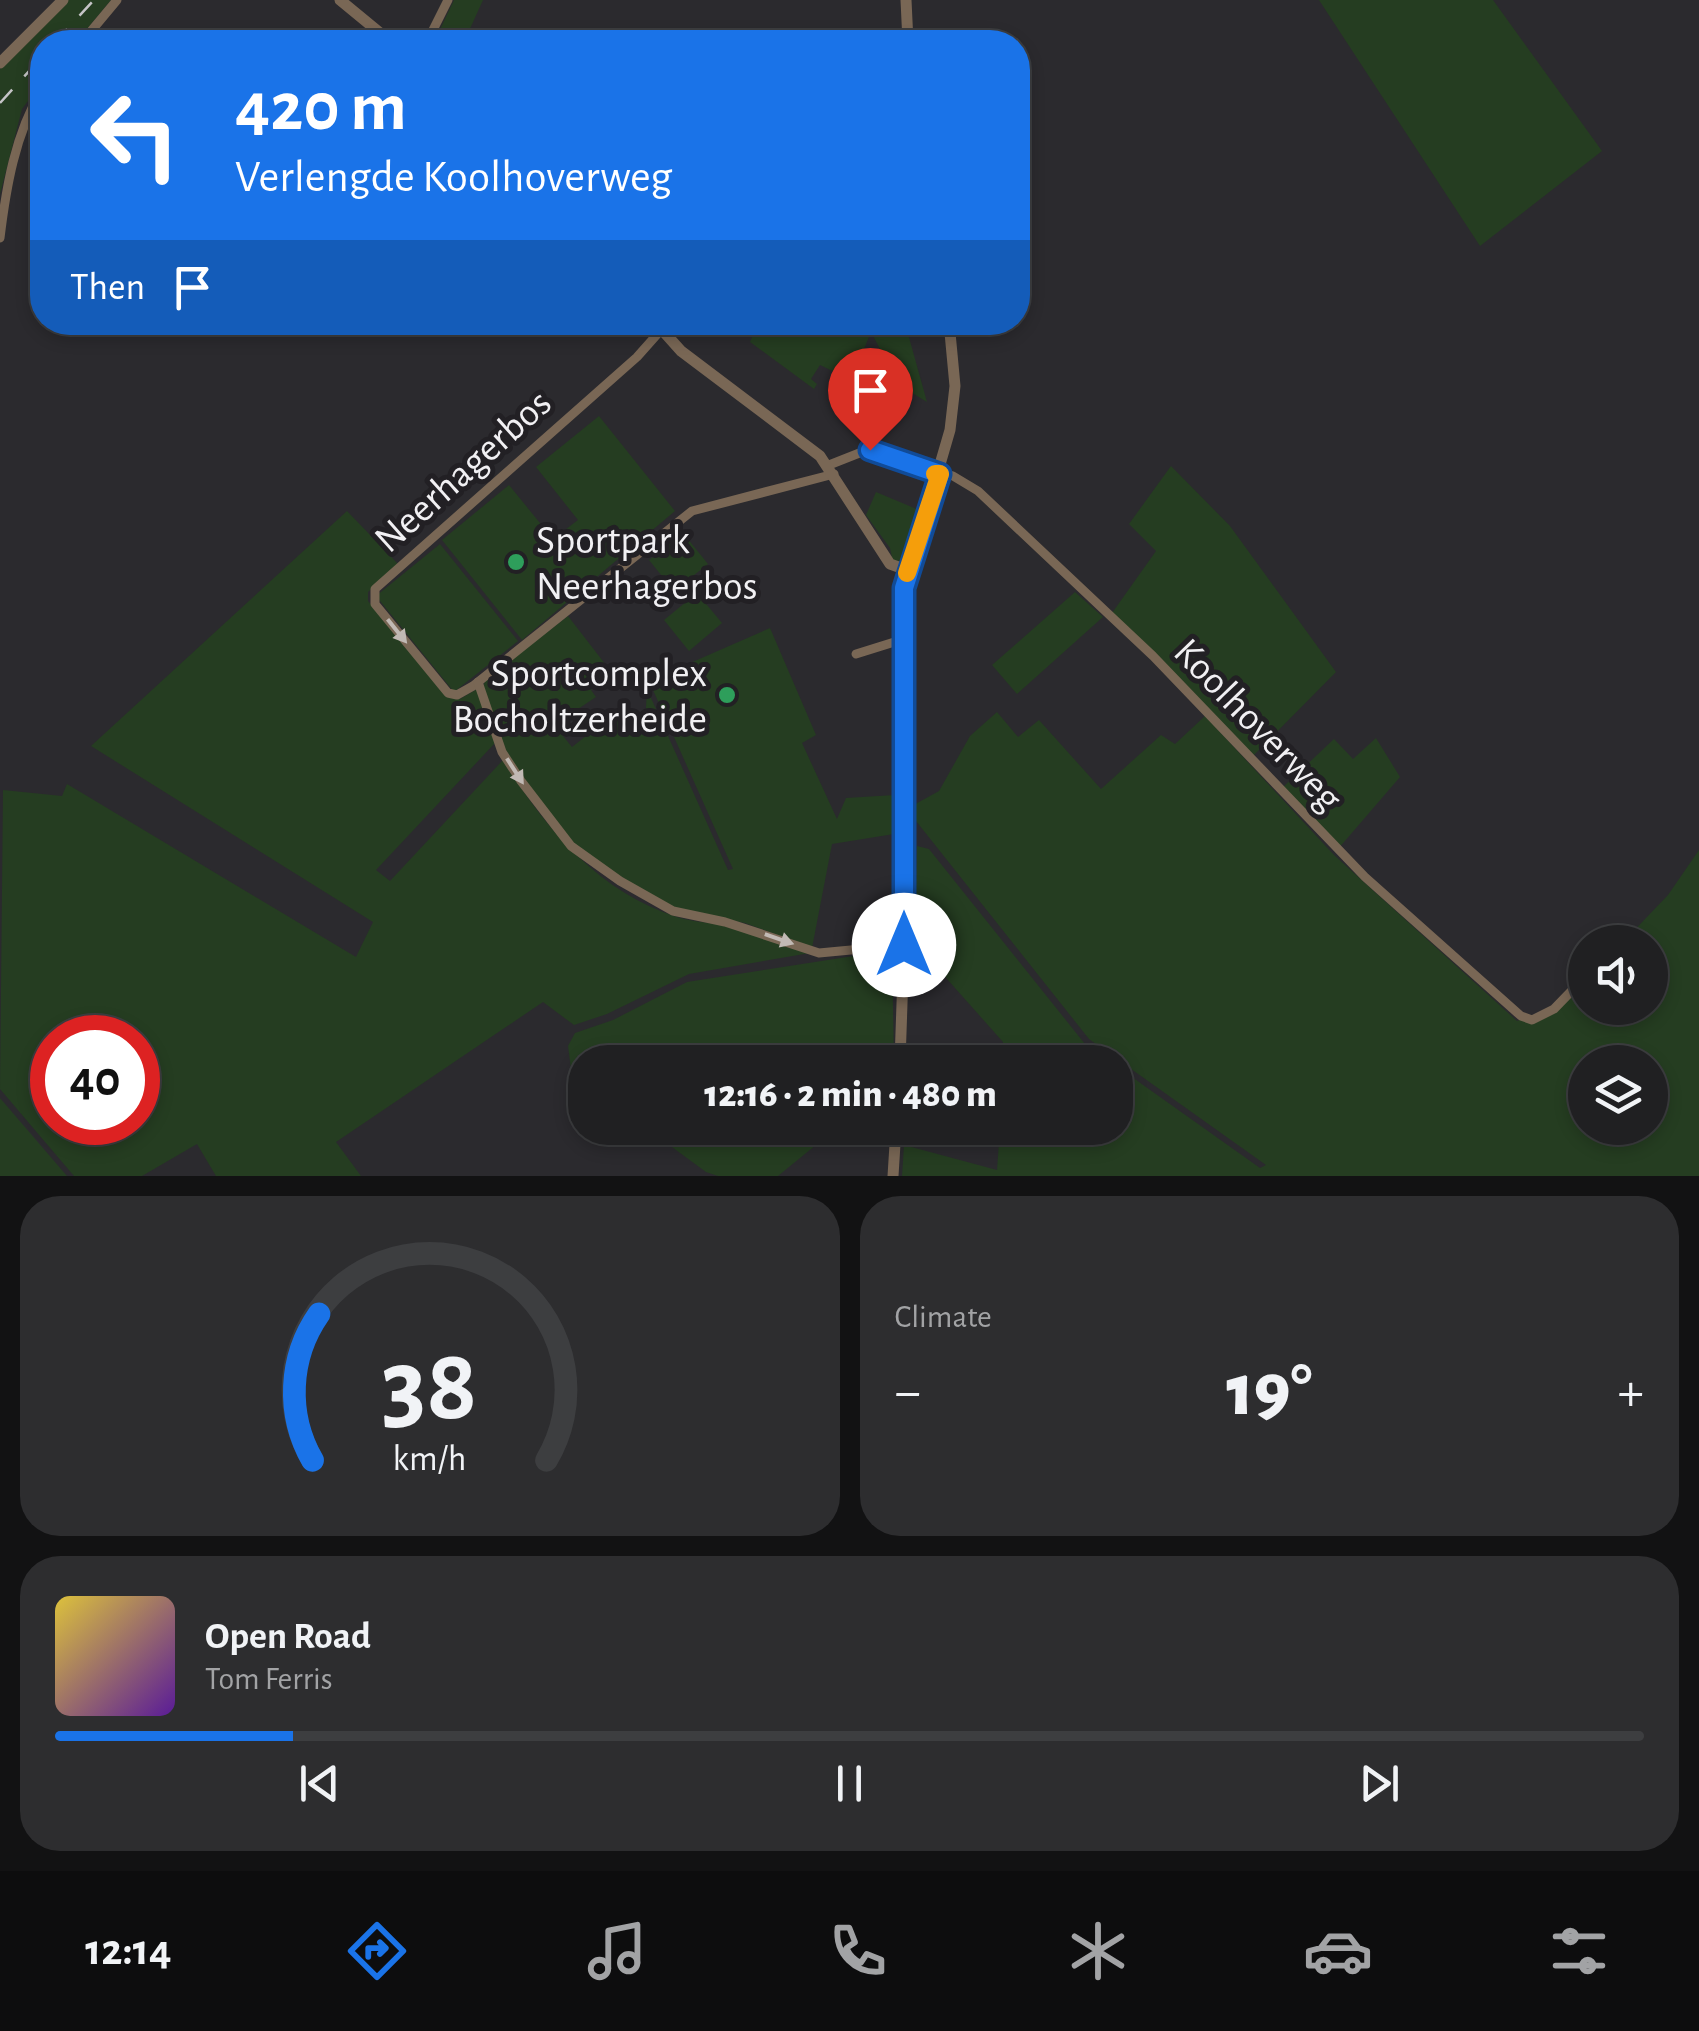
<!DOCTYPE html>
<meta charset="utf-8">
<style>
body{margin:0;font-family:"Alegreya Sans",sans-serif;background:#2d2d2f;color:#f1f3f6;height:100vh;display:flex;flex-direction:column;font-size:38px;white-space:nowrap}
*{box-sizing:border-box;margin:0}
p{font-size:32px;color:#a2a3a5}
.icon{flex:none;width:55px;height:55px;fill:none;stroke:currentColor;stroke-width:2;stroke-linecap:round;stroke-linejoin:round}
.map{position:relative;height:1176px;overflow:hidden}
.drawer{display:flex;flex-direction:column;gap:20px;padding:20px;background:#121213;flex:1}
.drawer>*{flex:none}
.top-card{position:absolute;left:30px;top:30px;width:1000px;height:305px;border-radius:40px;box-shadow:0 5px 15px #0003,0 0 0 2px #3d3e40;background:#1a73e8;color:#fff;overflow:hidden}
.controls{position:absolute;left:1568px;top:925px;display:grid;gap:20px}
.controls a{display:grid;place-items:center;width:100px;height:100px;border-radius:50%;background:#202022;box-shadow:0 5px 15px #0003,0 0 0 2px #3d3e40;font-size:50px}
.speed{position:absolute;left:30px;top:1015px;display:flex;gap:20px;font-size:50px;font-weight:700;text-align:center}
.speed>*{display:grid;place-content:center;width:130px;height:130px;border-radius:50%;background:#202022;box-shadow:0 5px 15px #0003,0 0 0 2px #3d3e40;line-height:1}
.speed .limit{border:15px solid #d22;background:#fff;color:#111}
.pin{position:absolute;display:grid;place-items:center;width:85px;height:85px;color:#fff;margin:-102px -42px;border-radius:50% 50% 50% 0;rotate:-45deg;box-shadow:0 0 10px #0007}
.pin .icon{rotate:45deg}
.me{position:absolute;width:110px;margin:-55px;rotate:0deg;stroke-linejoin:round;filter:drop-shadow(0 0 8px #0008)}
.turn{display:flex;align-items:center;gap:35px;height:210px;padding:0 40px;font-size:45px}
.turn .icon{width:130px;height:130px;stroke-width:2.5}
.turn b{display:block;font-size:70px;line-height:85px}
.then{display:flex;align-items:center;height:95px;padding:0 40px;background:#0003;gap:20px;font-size:38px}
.big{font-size:75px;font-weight:800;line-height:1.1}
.drawer .tile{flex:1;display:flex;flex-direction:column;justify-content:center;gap:15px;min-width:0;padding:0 35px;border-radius:40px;background:#2d2d2f}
.drawer .dial{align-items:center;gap:0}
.dial svg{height:260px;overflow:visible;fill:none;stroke:#3d3e40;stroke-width:7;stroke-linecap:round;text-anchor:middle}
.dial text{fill:#f1f3f6;stroke:none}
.song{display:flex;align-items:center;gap:30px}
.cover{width:120px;height:120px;border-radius:15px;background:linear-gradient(135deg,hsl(50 70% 55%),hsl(270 70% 35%))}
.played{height:10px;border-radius:5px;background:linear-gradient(90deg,#1a73e8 15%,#3d3e40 15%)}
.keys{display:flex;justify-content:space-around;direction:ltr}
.heat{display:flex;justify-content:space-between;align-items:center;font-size:55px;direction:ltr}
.drawer .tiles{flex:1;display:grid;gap:20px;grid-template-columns:1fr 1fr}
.tile:last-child{grid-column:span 2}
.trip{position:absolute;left:568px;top:1045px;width:565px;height:100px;border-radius:40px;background:#202022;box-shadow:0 5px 15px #0003,0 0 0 2px #3d3e40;font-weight:800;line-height:100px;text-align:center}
.tabs{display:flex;height:160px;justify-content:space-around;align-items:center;background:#0d0d0e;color:#a2a3a5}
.tabs .icon{width:70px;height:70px}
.tabs .on{color:#1a73e8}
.tabs b{font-size:45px;color:#f1f3f6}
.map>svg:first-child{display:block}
</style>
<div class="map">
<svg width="1699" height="1176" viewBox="0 0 1699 1176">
<rect width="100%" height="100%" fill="#2b2a2e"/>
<!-- green -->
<g fill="#253d21" fill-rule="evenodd">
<path d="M68 0H111L76 42H42V82L22 109 0 194V69Z"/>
<path d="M454 0H483L464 42H434Z"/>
<path d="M1319 0H1493L1602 151 1480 246Z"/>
<path d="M726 323H905L927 402 899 385 871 332 851 380 820 365 811 379 817 384 814 389 750 342 752 337Z"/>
<path d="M599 416 675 511 522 640 442 540 509 485 553 539 578 520 536 467Z"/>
<path d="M1171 466 1230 526 1336 672 1253 756 1112 613 1156 551 1129 524Z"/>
<path d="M876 492 919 510 899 562H893L890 548 866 515Z"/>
<path d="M347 511 398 564 368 592V601L447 697 460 699 477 689 495 743 376 870 390 881 503 760C544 827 598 892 677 917 696 923 717 923 737 927 762 932 786 945 810 953L689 974 607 1014 574 1025 543 1002 336 1142 361 1176H216L197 1144 142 1176H74L0 1089 3 790 62 796 67 784 356 957 373 922 91 746ZM52 1038H138V1122H52Z"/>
<path d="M683 533 708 564 674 591 649 560Z"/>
<path d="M440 544 518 641 454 692 376 596Z"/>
<path d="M1075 592 1103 617 1017 694 992 665Z"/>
<path d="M697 593 722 623 689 651 664 620Z"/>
<path d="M568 616 609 669 591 690 596 697 554 725 572 747 614 714 633 737 645 725 647 689 728 870 733 869 649 681 770 628 816 735 802 743 837 819 846 798 895 795 894 834 832 844 812 948 745 923 673 910 575 847 508 758 483 686 486 679Z"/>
<path d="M997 712 1018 737 1039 720 1101 789 1161 735 1175 744 1205 716 1334 855 1517 1021 1554 1008 1585 981V1008H1650V942H1623L1668 895 1699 850V1176H902L904 1145 997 1170 1000 1128H1115V1065L1260 1168 1266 1165 1089 1039 916 821 910 807 939 791 970 736ZM1585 1062H1650V1128H1585Z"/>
<path d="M1376 738 1400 777 1338 849 1281 789 1334 739 1353 759Z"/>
<path d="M917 846 929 849 1085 1044 1111 1062H1002L1003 1042 915 943Z"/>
<path d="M892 950 894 1062H585V1087L572 1076 568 1046 575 1033 613 1020 687 982Z"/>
<path d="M0 1098 67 1176H0Z"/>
<path d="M646 1128H891L833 1131 778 1176H718L706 1172Z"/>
</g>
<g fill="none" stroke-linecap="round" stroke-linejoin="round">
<!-- minor -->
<g stroke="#796755" stroke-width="9">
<path d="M82 42 117 0"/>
<path d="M427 42 448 0"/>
<path d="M0 238C6 188 15 134 42 89"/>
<path d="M661 330 637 357 375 589V604L448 693 457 695 473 686 692 511 834 474"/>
<path d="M829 465 867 450 953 476 978 491 1153 656 1365 877 1521 1016 1532 1020 1554 1009 1585 977"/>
<path d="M856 654 904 639"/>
<path d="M478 682 502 752 521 781 571 846 620 881 673 911 725 922 819 953 904 945"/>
</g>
<!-- tertiary -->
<g stroke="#796755" stroke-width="11">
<path d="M340 0 391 42"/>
<path d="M906 0 908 42"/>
<path d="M0 63 63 0"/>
<path d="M655 322 681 351 820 456 890 564 907 570"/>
<path d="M900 1062 904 945V588L950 430 955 386 949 322"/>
<path d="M893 1176 896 1128"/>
</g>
<!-- rail -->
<g stroke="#c5c4c7" stroke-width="2.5" stroke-dasharray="18 18" stroke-linecap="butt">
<path d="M55 42 94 0"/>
<path d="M0 103 42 57"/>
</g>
</g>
<!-- one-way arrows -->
<defs><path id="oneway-solid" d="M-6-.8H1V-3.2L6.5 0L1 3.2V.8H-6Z" transform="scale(2.5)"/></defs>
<g fill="#c1b9b4">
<use href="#oneway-solid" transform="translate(397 631) rotate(51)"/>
<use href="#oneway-solid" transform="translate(515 771) rotate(57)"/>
<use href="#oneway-solid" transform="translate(779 939) rotate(19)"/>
</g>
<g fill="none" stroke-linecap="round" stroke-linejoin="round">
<!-- route casing -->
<g stroke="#114b97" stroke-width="25">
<path id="route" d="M870 450 940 474 904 588V945"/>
</g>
<!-- route -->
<use href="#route" stroke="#1a73e8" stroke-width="18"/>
<!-- slow -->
<path stroke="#f59e0b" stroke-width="18" d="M907 573 940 474H935"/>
</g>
<!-- markers -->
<g fill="#2e9e5b" stroke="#222024" stroke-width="4">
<circle cx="516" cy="562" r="10"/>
<circle cx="727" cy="695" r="10"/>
</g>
<g text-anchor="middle" stroke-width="10" stroke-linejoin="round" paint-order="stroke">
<!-- street labels -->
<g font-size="40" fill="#f1f0f3" stroke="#222024">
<text transform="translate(462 470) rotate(-42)" y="14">Neerhagerbos</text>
<text transform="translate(1259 724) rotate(46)" y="14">Koolhoverweg</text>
</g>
<!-- poi labels -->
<g font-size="40" fill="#f1f0f3" stroke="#222024" text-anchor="start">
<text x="536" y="553">Sportpark<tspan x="536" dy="46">Neerhagerbos</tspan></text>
<text x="707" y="686" text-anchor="end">Sportcomplex<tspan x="707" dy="46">Bocholtzerheide</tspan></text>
</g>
</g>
</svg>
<div class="controls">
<a><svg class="icon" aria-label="sound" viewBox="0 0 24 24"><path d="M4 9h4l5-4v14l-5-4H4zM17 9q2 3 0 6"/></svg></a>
<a><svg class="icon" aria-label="layers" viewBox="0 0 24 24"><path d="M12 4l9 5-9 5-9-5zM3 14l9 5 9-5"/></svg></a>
</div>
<div class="speed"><div class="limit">40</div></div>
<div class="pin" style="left:870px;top:450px;background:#d93025"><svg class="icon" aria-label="arrive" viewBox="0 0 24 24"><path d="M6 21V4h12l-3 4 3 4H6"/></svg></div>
<svg class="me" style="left:904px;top:945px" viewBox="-20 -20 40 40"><circle r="19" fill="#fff"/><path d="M0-13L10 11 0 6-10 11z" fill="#1a73e8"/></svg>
<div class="trip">12:16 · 2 min · 480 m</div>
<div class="top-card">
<div class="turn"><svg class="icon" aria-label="left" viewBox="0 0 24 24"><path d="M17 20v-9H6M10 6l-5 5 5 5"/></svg><div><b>420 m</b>Verlengde Koolhoverweg</div></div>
<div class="then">Then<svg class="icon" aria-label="arrive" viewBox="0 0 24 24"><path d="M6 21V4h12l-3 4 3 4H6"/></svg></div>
</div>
</div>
<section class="drawer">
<div class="tiles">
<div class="tile dial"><svg viewBox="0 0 100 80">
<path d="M14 69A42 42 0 1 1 86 69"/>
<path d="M14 69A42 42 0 0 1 16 24" stroke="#1a73e8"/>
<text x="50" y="56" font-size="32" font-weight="700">38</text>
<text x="50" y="72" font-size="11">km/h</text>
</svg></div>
<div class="tile"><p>Climate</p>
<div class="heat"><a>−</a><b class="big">19°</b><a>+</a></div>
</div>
<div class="tile">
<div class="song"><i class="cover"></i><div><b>Open Road</b><p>Tom Ferris</p></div></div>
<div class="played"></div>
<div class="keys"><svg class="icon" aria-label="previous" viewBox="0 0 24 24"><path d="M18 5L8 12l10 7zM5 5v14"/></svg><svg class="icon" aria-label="pause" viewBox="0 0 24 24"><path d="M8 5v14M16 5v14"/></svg><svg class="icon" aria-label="next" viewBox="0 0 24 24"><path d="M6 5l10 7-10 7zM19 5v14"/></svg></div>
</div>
</div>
</section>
<nav class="tabs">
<b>12:14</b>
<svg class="icon on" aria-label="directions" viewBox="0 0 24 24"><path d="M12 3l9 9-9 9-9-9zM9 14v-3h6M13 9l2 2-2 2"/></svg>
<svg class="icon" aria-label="music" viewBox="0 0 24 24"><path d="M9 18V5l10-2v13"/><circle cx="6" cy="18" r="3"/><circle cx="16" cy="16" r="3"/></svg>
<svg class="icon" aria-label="phone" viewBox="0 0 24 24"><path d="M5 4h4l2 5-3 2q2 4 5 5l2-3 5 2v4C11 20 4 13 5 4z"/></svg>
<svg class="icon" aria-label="climate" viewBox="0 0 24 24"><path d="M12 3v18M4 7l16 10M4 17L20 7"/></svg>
<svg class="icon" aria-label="car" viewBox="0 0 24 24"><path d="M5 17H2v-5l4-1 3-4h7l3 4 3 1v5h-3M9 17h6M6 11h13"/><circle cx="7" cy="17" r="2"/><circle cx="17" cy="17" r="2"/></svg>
<svg class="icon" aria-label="filters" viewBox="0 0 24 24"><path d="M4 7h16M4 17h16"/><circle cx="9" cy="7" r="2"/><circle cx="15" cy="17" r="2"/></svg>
</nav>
